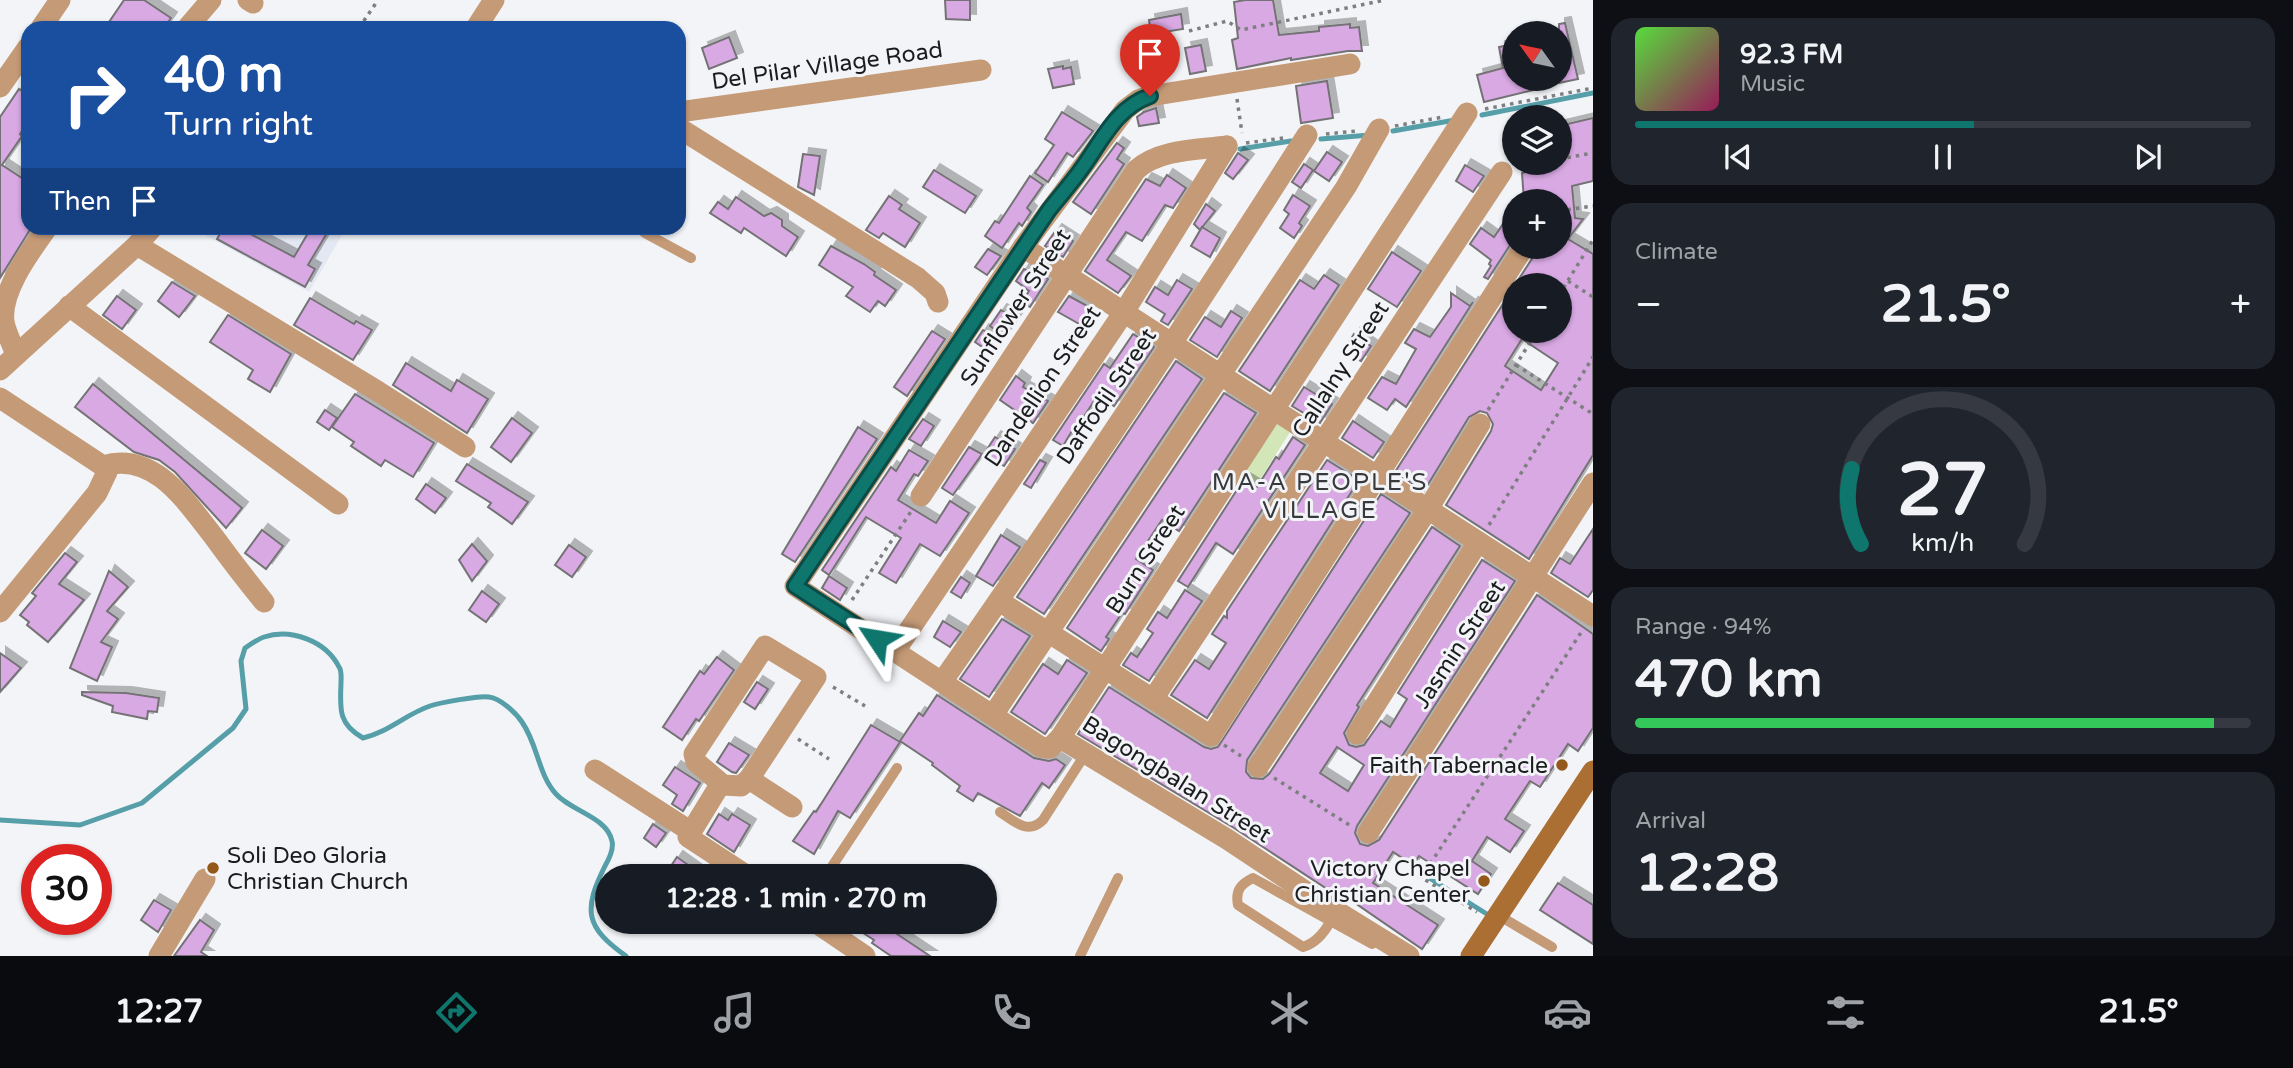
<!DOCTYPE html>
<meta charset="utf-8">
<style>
body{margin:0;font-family:"Varela Round",sans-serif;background:#20242c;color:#f1f3f6;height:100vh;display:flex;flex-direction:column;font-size:26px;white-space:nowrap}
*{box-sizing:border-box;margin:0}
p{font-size:23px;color:#9ea1a6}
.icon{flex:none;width:38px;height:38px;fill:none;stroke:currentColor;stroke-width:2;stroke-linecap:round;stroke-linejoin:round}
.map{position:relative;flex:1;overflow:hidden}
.side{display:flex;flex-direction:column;gap:18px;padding:18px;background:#0d0f14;width:700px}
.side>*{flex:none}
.hud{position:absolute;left:21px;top:21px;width:665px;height:214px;border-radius:21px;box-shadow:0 2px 5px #0004;background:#1a4fa0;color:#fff;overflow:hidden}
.needle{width:46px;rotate:303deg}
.tools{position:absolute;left:1502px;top:21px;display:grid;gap:14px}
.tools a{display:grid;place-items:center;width:70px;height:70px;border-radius:50%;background:#171b24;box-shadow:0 2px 5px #0004;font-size:35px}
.speed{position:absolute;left:21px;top:844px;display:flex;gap:14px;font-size:35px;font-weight:700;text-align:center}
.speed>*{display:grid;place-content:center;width:91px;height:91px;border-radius:50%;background:#171b24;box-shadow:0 2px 5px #0004;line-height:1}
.speed .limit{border:10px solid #d22;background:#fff;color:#111}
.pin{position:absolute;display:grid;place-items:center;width:60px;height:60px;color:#fff;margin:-72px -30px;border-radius:50% 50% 50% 0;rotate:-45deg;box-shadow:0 0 7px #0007}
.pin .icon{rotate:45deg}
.me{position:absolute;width:77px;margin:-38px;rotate:303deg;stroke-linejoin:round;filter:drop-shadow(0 0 5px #0008)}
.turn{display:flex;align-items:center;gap:24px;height:147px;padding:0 28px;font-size:32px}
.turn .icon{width:91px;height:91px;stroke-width:2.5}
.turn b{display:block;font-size:49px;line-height:60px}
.then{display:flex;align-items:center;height:66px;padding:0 28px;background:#0003;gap:14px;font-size:26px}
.big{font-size:52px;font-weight:700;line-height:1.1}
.side .tile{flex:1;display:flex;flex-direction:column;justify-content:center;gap:10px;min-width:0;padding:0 24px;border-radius:21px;background:#20242c}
.side .dial{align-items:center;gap:0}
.dial svg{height:182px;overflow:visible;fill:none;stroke:#363941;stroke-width:7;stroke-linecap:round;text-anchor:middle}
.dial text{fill:#f1f3f6;stroke:none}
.song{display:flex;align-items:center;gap:21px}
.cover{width:84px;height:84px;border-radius:10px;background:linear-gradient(135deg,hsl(110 70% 55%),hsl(330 70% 35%))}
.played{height:7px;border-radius:4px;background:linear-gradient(90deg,#0f766e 55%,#363941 55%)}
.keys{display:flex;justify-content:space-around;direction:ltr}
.heat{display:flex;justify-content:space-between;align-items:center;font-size:38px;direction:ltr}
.charge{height:10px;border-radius:5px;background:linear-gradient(90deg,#34c759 94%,#363941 0)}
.trip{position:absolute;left:595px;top:864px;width:402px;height:70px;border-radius:35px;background:#171b24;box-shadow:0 2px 5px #0004;font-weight:700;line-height:70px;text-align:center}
.tab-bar{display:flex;height:112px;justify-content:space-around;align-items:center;background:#090b0e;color:#9ea1a6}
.tab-bar .icon{width:49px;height:49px}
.tab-bar .selected{color:#0f766e}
.tab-bar b{font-size:32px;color:#f1f3f6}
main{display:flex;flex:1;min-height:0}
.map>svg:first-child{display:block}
</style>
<main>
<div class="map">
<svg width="1593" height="956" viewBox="0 0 1593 956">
<defs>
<filter id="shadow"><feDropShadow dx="6" dy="-6" stdDeviation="0" flood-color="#0004"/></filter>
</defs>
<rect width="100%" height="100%" fill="#f2f4f7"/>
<!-- built -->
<path fill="#e4e8f2" d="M192 228H346L309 292Z"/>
<!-- green -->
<path fill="#d3e6b7" d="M1272 416 1292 429 1257 484 1236 471Z"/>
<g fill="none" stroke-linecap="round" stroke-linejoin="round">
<!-- stream -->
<g stroke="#569fa9" stroke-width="5">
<path d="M1482 115 1593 93"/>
<path d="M1393 131 1455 120"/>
<path d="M1321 139 1370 135"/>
<path d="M1240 149 1291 141"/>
<path d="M0 820 80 825 142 803 233 728 246 709 241 661 245 648C251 644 258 639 264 637 291 628 326 641 339 667 342 671 341 677 341 683 340 709 338 724 363 738 389 732 406 714 430 706 439 703 480 695 489 697 500 698 516 713 522 722 538 745 538 774 556 794 571 811 607 817 612 841 614 849 609 859 605 866 583 910 585 927 626 956"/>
<path d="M1431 879 1490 916"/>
</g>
</g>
<!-- building -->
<g fill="#d9a9e4" stroke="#747275" stroke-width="2" fill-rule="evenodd" filter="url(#shadow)">
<path d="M124 0H144L171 18 164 28H105Z"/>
<path d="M945 0H970V20L946 19Z"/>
<path d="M1245 0H1273L1279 35 1319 31V27L1350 24V28L1359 27 1362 51H1348L1291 60V58L1237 69 1232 40 1238 38 1234 2Z"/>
<path d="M1181 14 1183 29 1151 34 1149 20Z"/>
<path d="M1565 23 1578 79 1559 83V24Z"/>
<path d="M729 37 737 58 709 69 702 48Z"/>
<path d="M1514 44V79H1554V85L1484 102 1477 75 1503 68 1499 47Z"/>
<path d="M1201 45 1206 71 1190 74 1185 48Z"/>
<path d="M1063 66V69L1071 67 1074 84 1053 88 1048 69Z"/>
<path d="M1327 81 1333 118 1301 123 1296 86Z"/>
<path d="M19 89 28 95V121L20 134 22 136 2 165 28 182V228H31L0 278V117Z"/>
<path d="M1156 108 1159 123 1139 126 1137 117 1144 112Z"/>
<path d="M1062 112 1093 131 1073 157 1067 153 1048 182 1035 173 1054 145 1045 139Z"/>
<path d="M1593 118V181L1572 186 1575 218 1583 219 1568 239 1593 254V455L1529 559 1446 505 1491 431 1493 424 1487 413 1480 411 1469 417 1424 491 1395 472 1514 287V331H1559V285H1515L1535 254 1537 247H1559V201H1524L1522 173 1559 163V126ZM1522 339 1558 363 1541 390 1505 366Z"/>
<path d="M1117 143 1124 148 1117 159 1124 164 1091 214 1073 202Z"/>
<path d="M1327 152 1342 162 1329 181 1314 171Z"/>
<path d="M1238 153 1248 160 1233 179 1225 173Z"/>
<path d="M803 154 820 156 814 195 798 187Z"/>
<path d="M1304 164 1313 170 1301 188 1292 182Z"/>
<path d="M1465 165 1484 176 1473 192 1456 181Z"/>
<path d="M934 170 976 196 965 213 923 187Z"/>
<path d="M1167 175 1186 188 1173 208 1165 205 1142 241 1126 232 1107 260 1131 276 1118 293 1085 271 1146 179 1160 186Z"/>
<path d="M1030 176 1043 185 1027 208 1031 212 1022 226 1019 223 1002 248 985 236 995 221 999 223Z"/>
<path d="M1293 195 1310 206 1299 223 1302 226 1294 238 1280 228 1289 214 1284 210Z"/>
<path d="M889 196 902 205 899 209 920 223 905 247 883 233 879 238 866 230Z"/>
<path d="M736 197 764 216 771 213 782 220V226L798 237 786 256 744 228 741 233 710 213 718 202 728 209Z"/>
<path d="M1206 204 1215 211 1200 230 1194 224Z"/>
<path d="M1514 208V239L1488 279 1484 277 1491 266 1489 264 1491 260 1470 244 1481 228 1494 237Z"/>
<path d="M1202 227 1220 238 1210 257 1191 246Z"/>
<path d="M223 228H239L294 257 311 228H330L308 265 315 269 305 287 217 239Z"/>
<path d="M1056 230 1073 241 1063 257 1045 246Z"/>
<path d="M831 246 864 264 875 272 874 275 896 290 885 306 878 301 870 312 846 296 853 287 819 265Z"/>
<path d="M988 249 1001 256 987 275 975 267Z"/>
<path d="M1392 252 1421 271 1397 307 1368 289Z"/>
<path d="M1024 269 1039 277 1040 274 1048 279 1030 307 1022 302 1029 291 1016 281Z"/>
<path d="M1324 275 1339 285 1270 391 1239 371 1300 280 1314 289Z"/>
<path d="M1177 280 1192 289 1168 325 1161 321 1165 314 1146 302 1155 287 1168 295Z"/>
<path d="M172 282 195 296 179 317 158 301Z"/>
<path d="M1451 293 1470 306 1473 302 1406 407 1395 399 1387 410 1368 398 1382 377 1396 384 1416 349 1405 343 1414 329 1430 337 1451 307Z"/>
<path d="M117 296 136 310 122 329 103 315Z"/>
<path d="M1069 296 1091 308 1081 325 1058 312Z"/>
<path d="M310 298 354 324 356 321 372 330 353 360 294 325Z"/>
<path d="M1001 310 1016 319 1004 336 990 326Z"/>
<path d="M1231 311 1242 318 1217 357 1190 340 1205 317 1221 327Z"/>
<path d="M228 315 291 354 270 392 248 379 253 370 210 342Z"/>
<path d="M983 330 997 339 988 351 975 342Z"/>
<path d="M932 331 945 339 907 396 894 387Z"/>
<path d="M1133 334 1154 347 1114 406 1098 395 1083 418 1081 416 1063 446 1053 440 1104 364 1110 368Z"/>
<path d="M1354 334 1371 346 1361 361 1344 350Z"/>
<path d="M1176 361 1202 379 1044 614 1017 597Z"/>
<path d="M406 363 451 391 457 380 488 399 467 433 393 385Z"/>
<path d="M1016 376 1025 383 1023 387 1048 401 1033 423 1000 400Z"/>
<path d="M93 384 242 508 226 528 175 472 159 460 134 452 75 407Z"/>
<path d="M1304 387 1332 404 1320 423 1292 406Z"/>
<path d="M1224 393 1256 413 1179 531 1162 520 1136 559 1153 570 1125 614 1122 613 1106 637 1109 639 1101 651 1067 628Z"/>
<path d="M355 394 434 443 413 477 385 460 381 466 351 446 354 442 332 427Z"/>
<path d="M325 410 337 418 329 430 317 422Z"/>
<path d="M512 418 532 433 511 462 491 447Z"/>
<path d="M923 419 934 426 921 446 909 439Z"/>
<path d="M1353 421 1384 442 1373 458 1342 438Z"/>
<path d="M858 427 877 439 795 562 782 554Z"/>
<path d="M995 437 1015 449 1004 466 984 454Z"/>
<path d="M1293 437 1305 445 1233 554 1216 543 1188 587 1178 581 1244 479 1257 487 1276 457 1279 459Z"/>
<path d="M969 447 982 454 953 495 942 488Z"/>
<path d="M909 450 928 461 918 476 914 474 898 500 936 523 950 501 969 513 940 556 920 544 896 583 879 573 901 538 866 517 829 575 822 570 891 467 896 471Z"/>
<path d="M1040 460 1046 463 1031 488 1024 484Z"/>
<path d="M1327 460 1359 480 1207 718 1171 695 1195 660 1209 669 1226 643 1212 634 1224 616 1227 618V611Z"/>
<path d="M467 464 528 502 512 524 488 507 491 503 456 481Z"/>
<path d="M426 484 446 498 435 513 416 499Z"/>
<path d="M1381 494 1410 513 1247 760 1246 772 1251 778 1263 779 1269 774 1432 527 1460 546 1357 705 1359 707 1344 733 1349 745 1356 747 1364 745 1381 721 1390 727 1407 699 1398 693 1482 560 1515 581 1357 826 1355 833 1360 844 1368 846 1379 840 1537 595 1593 634V728L1578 751 1568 744 1540 787 1530 781 1505 819 1524 831 1510 852 1487 837 1472 861 1491 874 1478 894 1419 856 1413 865 1393 852 1373 883 1438 925 1422 949 1349 899 1347 902 1234 828 1078 734 1109 687 1204 747 1211 749 1218 747ZM1337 747 1364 765 1348 791 1320 773Z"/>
<path d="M1593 529V590L1588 597 1551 573 1560 558 1570 564Z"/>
<path d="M262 530 283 546 266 569 245 553Z"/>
<path d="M1001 535 1020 547 993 586 976 576Z"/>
<path d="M472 544 487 561 472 581 459 560Z"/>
<path d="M569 545 586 557 572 577 555 565Z"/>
<path d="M65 553 77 562 59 584 84 600 48 642 27 625 29 622 20 615 36 596 32 593Z"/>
<path d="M109 571 128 587 107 611 118 619 101 642 112 647 97 681 70 668Z"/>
<path d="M829 576 847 588 840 600 822 588Z"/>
<path d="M961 577 970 583 961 598 951 592Z"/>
<path d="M1185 590 1202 601 1149 681 1123 665 1131 653 1137 657 1153 633 1147 629 1158 612 1167 618Z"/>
<path d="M482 591 499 604 486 622 469 610Z"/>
<path d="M1002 619 1030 636 989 697 960 679Z"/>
<path d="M943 621 961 632 950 647 934 637Z"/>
<path d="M0 653 21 668 0 692Z"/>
<path d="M717 657 734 670 699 721 696 719 682 740 663 727 700 671 704 674Z"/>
<path d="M1067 660 1087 673 1045 734 1011 712 1043 664 1058 674Z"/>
<path d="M757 682 768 689 755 709 744 702Z"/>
<path d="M82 692 126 693 159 698 157 712 148 711 147 719 112 712 113 706 82 695Z"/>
<path d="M937 695 1034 758 1049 761 1056 759 1065 765 1049 788 1042 783 1020 816 978 793 973 801 957 791 960 786 932 765 933 763 900 741 919 713 923 716Z"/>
<path d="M871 725 900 742 850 818 838 811 814 854 793 841 814 811 816 812Z"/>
<path d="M729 743 749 755 736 773 732 772 717 762Z"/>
<path d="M675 767 700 783 683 811 672 804 677 795 663 785Z"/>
<path d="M719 814 728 820 732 814 750 825 734 852 707 834Z"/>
<path d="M653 824 666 833 656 847 644 838Z"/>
<path d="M677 857 705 877H680L669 869Z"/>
<path d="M1558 883 1593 905V944L1540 910Z"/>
<path d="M154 900 171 910 158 932 141 920Z"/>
<path d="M200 920 214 930 201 952 207 956H174Z"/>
<path d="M846 922H879L930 956H891L872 943 874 940Z"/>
</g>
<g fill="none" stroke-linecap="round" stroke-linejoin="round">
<!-- path -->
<g stroke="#7e7f81" stroke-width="3.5" stroke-dasharray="3.5 5" stroke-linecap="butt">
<path d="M359 28 376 3"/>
<path d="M1189 31 1227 21 1241 30 1385 0"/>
<path d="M1237 99 1242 133"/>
<path d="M1485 109 1593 88"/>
<path d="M1395 126 1443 117"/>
<path d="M1326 134 1357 131"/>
<path d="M1246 143 1283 138"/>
<path d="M1559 159 1593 153"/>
<path d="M1520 166 1538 163"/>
<path d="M1559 211 1593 206"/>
<path d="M1568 281 1593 297"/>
<path d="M1559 295 1593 240"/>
<path d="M1516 365 1593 414"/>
<path d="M1488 410 1537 331"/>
<path d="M1489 525 1593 357"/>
<path d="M852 600 912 510"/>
<path d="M833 687 865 706"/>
<path d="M798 739 829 759"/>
<path d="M1224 745 1241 756"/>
<path d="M1274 778 1351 826"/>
<path d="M1411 871 1477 912"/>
<path d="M1421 878 1582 631"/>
</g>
<!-- lane -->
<g stroke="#c59a76" stroke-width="10">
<path d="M639 228 645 233 691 258"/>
<path d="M1000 812C1015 822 1028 835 1043 820L1086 753"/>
<path d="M825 877 897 768"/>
<path d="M1498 915 1552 947"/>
<path d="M1330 922C1324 933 1316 943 1303 947L1238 905C1235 890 1241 884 1253 878L1372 944"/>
<path d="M1080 956 1118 878"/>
</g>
<!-- street -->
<g stroke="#c59a76" stroke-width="21">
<path d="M248 0 253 3"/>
<path d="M41 28 60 0"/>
<path d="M187 28 211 0"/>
<path d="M476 28 494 0"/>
<path d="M1350 64 1150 96 1138 100 1125 110 1023 247 795 586 1041 747 1050 748 1060 738 1467 113"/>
<path d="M0 87 28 47"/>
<path d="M679 112 981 70"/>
<path d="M679 128 918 278 935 293 938 302"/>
<path d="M137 245 379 392 465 447"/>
<path d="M1023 247 1593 616"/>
<path d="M69 306 338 504"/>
<path d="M16 354C12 344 6 333 4 322 0 291 30 252 47 228"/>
<path d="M0 370 137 245 152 228"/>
<path d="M0 398 103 466 107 472 97 493 0 612"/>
<path d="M103 466C154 450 187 503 214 537 230 559 247 581 264 602"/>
<path d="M921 496 1136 170C1159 149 1197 150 1227 146"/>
<path d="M999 601 1211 736 1524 247"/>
<path d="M895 651 1124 312 1227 146"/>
<path d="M942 682C1068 502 1189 320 1307 135"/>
<path d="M1153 699 1502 172"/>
<path d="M993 715 1346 187 1379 129"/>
<path d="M1357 734 1478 542"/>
<path d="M1060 738 1227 839 1320 901 1409 956"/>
<path d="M1258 767 1428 509 1480 424"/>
<path d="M595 770 690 831"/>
<path d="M749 779 792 807"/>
<path d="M723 785 696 762 694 754 765 646 816 677 749 779 741 786 723 785 718 788 688 837 749 877"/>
<path d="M1368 833 1593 483"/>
<path d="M815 922 865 956"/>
<path d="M159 956 205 879"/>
</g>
<!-- secondary -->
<path stroke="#ab6e33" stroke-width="21" d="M1471 956 1593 771"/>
</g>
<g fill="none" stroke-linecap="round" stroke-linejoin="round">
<!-- route casing -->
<g stroke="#0a4d48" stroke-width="18">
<path id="route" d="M877 639 795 586 1049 210C1059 197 1070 185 1080 171 1101 143 1115 108 1150 96"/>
</g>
<!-- route -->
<use href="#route" stroke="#0f766e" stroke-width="12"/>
</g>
<!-- markers -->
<g fill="#94581a" stroke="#f2f4f7" stroke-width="2.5">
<circle cx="1562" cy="765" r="7"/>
<circle cx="213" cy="868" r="7"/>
<circle cx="1484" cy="881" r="7"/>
</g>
<g text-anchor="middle" stroke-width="6" stroke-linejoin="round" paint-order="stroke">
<!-- street labels -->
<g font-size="23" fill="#1b1c1d" stroke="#f2f4f7">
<text transform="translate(827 65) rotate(-8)" y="8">Del Pilar Village Road</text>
<text transform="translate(1015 307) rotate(-57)" y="8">Sunflower Street</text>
<text transform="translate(1340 369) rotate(-57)" y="8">Callalny Street</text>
<text transform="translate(1042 386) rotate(-56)" y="8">Dandellion Street</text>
<text transform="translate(1106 396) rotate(-56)" y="8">Daffodil Street</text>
<text transform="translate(1145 559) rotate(-57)" y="8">Burn Street</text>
<text transform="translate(1459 644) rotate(-57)" y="8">Jasmin Street</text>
<text transform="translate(1177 779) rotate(32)" y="8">Bagongbalan Street</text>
</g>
<!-- poi labels -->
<g font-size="23" fill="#1b1c1d" stroke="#f2f4f7" text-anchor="end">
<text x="1548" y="773">Faith Tabernacle</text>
<text x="227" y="863" text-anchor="start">Soli Deo Gloria<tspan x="227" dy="26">Christian Church</tspan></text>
<text x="1470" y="876">Victory Chapel<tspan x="1470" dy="26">Christian Center</tspan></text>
</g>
<!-- neighbourhood labels -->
<g font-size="24" letter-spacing="2" fill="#38393c" stroke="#f2f4f7">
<text x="1320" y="490">MA-A PEOPLE'S<tspan x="1320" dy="28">VILLAGE</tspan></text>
</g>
</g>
</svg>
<div class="tools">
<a><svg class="needle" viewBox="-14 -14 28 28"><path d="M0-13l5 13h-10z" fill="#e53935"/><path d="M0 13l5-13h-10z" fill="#9ea1a6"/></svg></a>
<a><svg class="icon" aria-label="layers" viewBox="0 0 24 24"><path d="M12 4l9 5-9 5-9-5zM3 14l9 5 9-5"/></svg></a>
<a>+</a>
<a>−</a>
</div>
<div class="speed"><div class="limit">30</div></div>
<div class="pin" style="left:1150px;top:96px;background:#d93025"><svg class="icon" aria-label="arrive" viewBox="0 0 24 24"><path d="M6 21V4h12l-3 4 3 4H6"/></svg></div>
<svg class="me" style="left:877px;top:639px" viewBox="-20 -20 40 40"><path d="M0-17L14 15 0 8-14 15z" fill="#0f766e" stroke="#fff" stroke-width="4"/></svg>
<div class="trip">12:28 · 1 min · 270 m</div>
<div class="hud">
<div class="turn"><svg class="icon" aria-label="right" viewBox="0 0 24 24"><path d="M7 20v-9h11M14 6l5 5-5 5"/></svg><div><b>40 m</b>Turn right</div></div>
<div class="then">Then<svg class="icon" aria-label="arrive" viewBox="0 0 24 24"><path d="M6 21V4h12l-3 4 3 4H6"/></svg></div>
</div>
</div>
<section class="side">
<div class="tile">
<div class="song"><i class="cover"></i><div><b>92.3 FM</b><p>Music</p></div></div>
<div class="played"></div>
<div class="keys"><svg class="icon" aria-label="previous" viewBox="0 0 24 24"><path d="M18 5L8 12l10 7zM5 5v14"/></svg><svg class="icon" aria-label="pause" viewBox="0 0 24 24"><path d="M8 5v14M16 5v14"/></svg><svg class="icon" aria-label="next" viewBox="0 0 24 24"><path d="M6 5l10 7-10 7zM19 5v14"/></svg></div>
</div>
<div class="tile"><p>Climate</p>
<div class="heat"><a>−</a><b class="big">21.5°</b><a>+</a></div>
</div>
<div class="tile dial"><svg viewBox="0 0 100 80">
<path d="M14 69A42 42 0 1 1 86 69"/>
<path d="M14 69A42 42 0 0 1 10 36" stroke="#0f766e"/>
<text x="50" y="56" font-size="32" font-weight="700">27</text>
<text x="50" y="72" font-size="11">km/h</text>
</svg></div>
<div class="tile"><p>Range · 94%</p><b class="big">470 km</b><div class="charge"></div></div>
<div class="tile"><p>Arrival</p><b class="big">12:28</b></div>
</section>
</main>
<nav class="tab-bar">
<b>12:27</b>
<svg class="icon selected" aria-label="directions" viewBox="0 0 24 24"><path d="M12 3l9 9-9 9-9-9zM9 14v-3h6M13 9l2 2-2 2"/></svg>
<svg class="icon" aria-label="music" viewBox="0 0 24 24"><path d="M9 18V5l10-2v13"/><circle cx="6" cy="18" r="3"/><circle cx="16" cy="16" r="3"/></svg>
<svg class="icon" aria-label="phone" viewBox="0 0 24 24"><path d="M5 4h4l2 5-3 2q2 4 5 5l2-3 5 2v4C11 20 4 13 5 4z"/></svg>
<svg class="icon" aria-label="climate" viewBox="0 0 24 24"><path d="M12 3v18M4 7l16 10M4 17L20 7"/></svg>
<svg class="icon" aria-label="car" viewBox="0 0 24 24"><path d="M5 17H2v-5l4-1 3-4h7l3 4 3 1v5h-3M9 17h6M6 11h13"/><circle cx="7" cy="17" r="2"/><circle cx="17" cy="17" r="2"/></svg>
<svg class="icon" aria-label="filters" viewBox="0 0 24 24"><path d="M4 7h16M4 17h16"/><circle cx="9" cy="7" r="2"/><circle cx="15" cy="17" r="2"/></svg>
<b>21.5°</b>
</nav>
